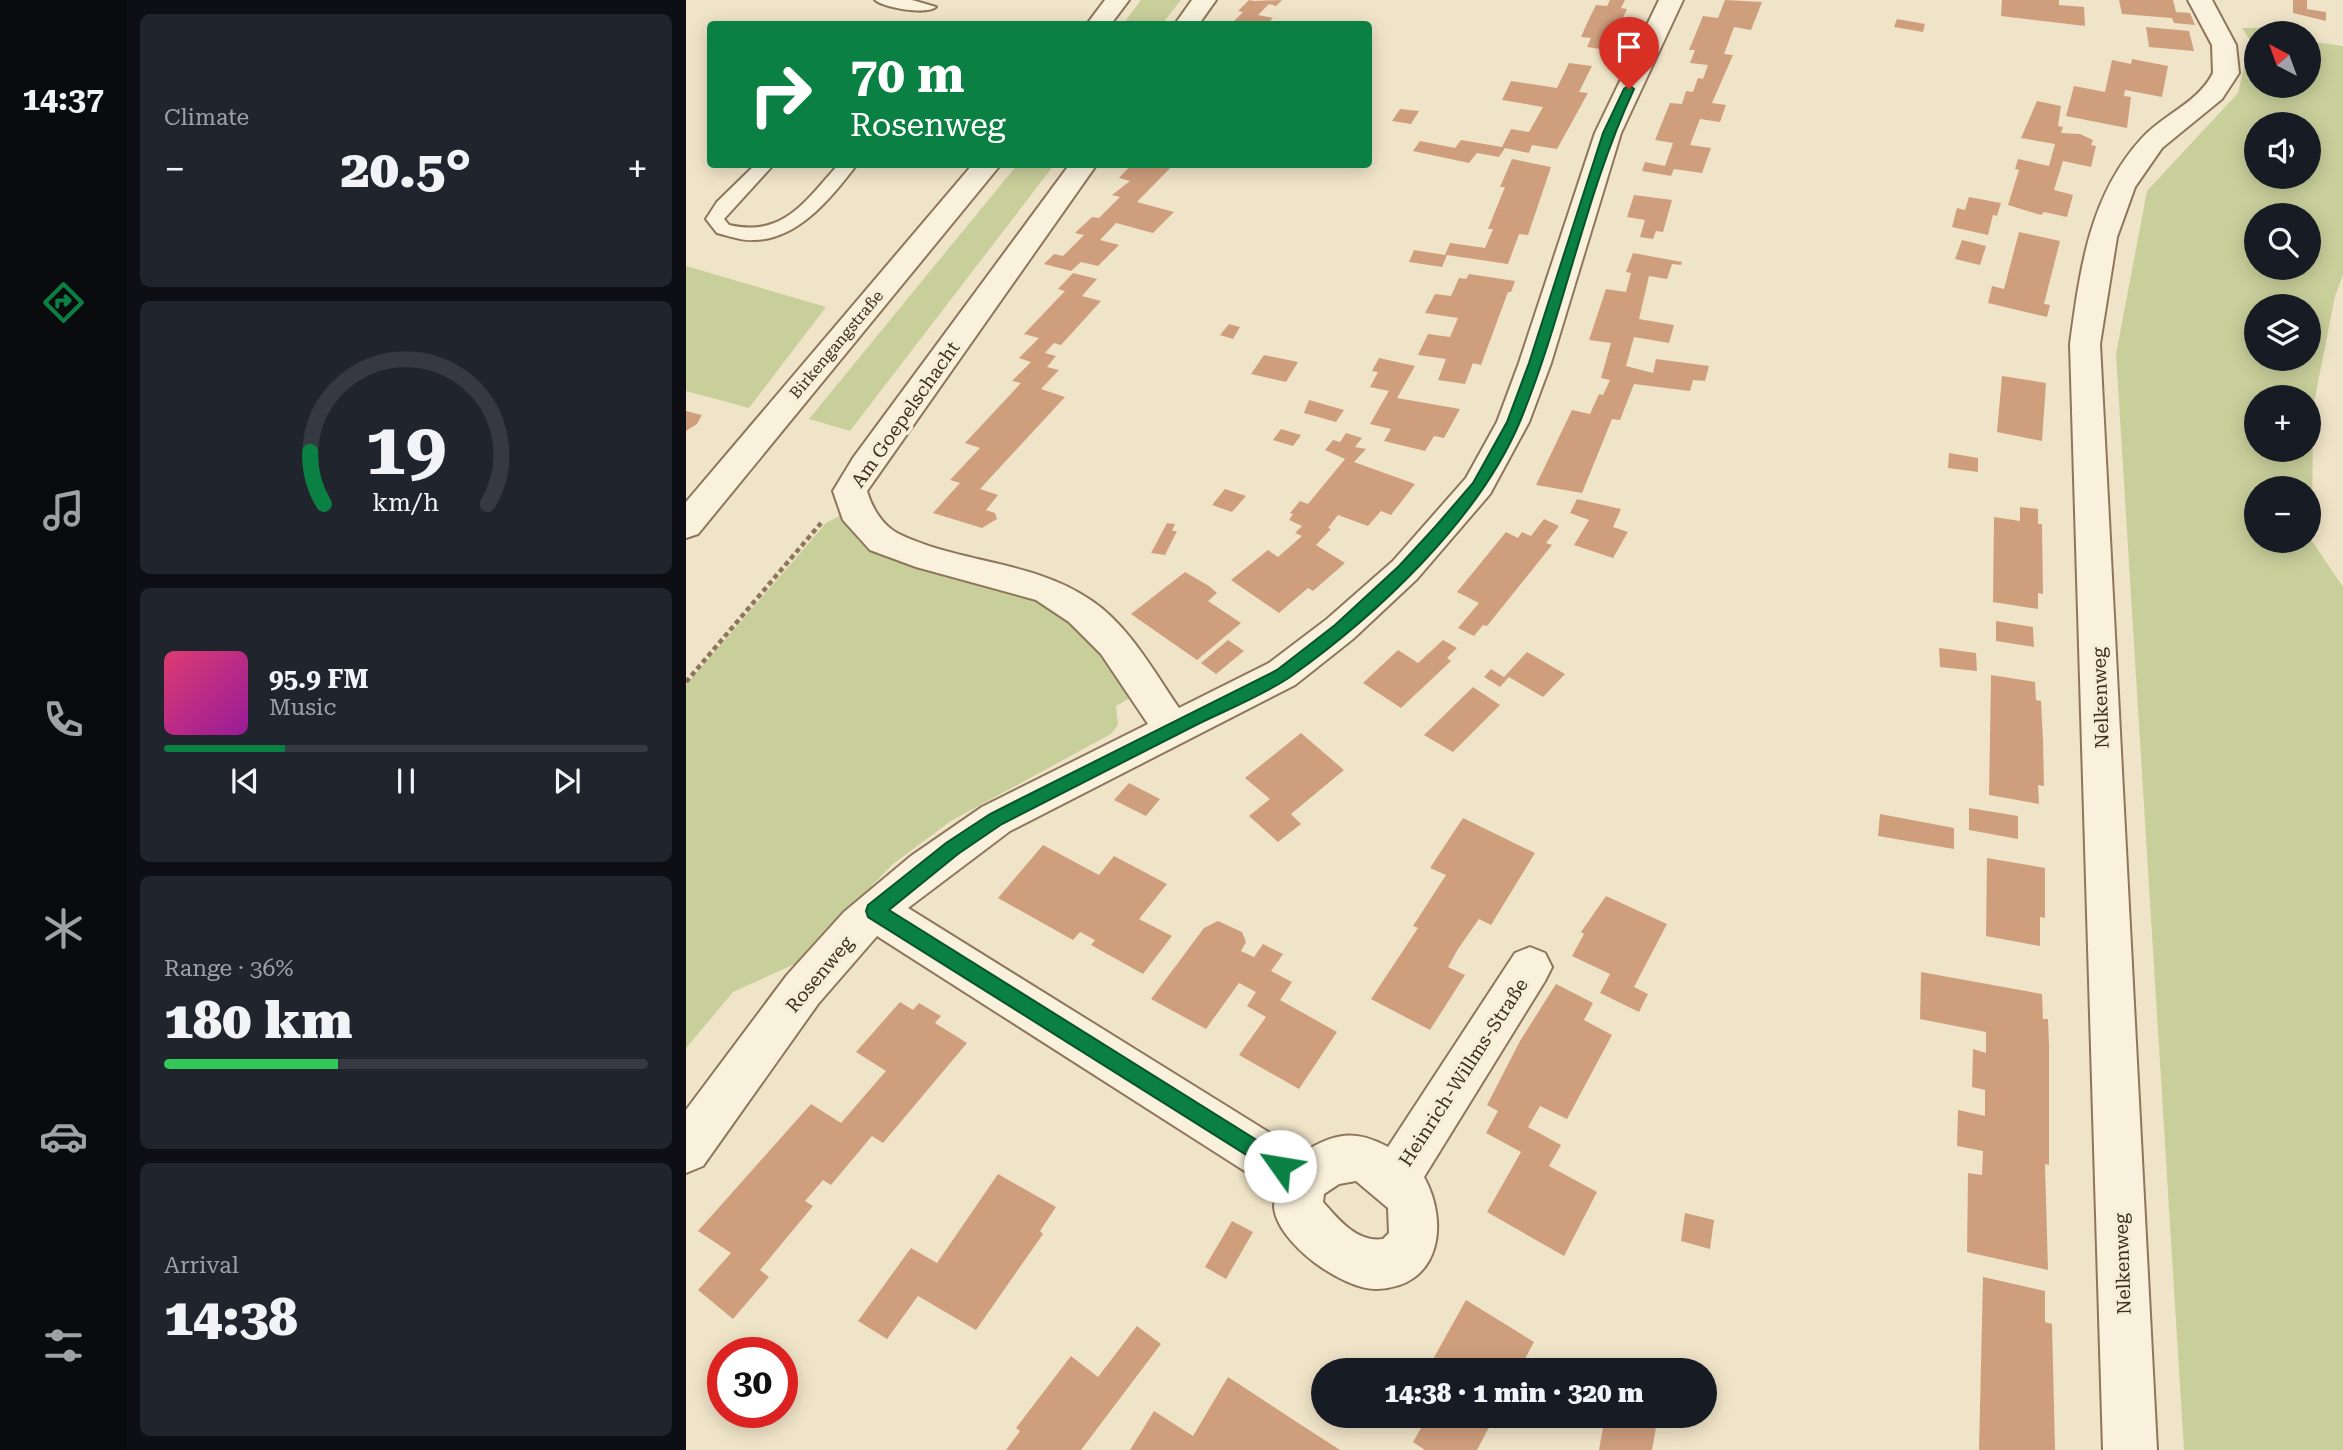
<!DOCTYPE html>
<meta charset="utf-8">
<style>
body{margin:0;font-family:"Roboto Serif",serif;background:#20242c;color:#f1f3f6;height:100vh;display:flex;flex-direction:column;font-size:26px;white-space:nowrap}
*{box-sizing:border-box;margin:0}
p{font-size:23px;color:#9ea1a6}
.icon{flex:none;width:38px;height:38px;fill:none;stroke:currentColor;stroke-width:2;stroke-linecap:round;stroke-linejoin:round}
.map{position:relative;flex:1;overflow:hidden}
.details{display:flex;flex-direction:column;gap:14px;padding:14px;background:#0d0f14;width:560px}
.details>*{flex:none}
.hud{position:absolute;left:21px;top:21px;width:665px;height:147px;border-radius:7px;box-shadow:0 4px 18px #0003;background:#0b8043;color:#fff;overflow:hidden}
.needle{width:46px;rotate:319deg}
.controls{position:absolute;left:1558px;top:21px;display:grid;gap:14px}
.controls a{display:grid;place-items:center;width:77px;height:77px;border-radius:50%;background:#171b24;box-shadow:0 4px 18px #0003;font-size:35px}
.speed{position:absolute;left:21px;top:1337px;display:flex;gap:14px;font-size:35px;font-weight:700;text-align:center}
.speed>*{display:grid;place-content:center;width:91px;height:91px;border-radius:50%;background:#171b24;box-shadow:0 4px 18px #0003;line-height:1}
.speed .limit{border:10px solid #d22;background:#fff;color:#111}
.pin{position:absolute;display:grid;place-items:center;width:60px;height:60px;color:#fff;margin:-72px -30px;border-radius:50% 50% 50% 0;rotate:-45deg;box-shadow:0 0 7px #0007}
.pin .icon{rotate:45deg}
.me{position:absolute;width:77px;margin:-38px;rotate:302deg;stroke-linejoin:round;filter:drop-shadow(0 0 5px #0008)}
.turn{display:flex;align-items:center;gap:24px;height:147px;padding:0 28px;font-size:32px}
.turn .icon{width:91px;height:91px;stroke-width:2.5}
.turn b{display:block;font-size:49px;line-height:60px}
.big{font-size:52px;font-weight:800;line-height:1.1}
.details .tile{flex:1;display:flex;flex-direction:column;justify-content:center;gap:10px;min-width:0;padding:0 24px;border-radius:10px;background:#20242c}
.details .dial{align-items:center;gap:0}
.dial svg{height:182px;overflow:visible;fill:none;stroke:#363941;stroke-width:7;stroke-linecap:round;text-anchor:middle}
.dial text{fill:#f1f3f6;stroke:none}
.song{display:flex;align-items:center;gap:21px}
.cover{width:84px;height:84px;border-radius:10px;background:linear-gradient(135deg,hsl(340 70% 55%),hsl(300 70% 35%))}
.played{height:7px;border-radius:4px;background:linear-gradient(90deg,#0b8043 25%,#363941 25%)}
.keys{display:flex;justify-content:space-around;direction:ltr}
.heat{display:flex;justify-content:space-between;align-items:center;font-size:38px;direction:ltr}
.charge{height:10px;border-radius:5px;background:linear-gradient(90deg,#34c759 36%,#363941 0)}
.trip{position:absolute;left:625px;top:1358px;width:406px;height:70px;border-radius:35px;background:#171b24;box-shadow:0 4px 18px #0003;font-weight:800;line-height:70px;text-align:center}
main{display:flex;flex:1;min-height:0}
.tab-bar{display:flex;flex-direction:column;width:126px;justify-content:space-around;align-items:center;background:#090b0e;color:#9ea1a6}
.tab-bar .icon{width:49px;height:49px}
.tab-bar .selected{color:#0b8043}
.tab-bar b{font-size:32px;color:#f1f3f6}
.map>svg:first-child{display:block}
</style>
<main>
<nav class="tab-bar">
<b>14:37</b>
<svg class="icon selected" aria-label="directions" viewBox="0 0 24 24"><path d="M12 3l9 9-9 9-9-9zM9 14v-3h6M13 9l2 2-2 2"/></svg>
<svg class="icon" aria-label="music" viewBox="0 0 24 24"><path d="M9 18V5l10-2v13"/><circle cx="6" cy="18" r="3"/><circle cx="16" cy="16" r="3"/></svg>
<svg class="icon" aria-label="phone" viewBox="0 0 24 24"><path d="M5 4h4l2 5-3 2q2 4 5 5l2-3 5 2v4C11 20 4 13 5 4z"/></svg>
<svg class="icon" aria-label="climate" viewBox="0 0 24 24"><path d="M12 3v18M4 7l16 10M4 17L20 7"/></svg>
<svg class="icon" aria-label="car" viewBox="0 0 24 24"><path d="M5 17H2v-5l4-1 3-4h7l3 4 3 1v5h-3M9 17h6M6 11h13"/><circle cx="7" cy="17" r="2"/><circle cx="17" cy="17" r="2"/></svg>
<svg class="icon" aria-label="filters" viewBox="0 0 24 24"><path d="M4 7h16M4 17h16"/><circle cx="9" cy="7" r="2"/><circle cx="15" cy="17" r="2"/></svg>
</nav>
<section class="details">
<div class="tile"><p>Climate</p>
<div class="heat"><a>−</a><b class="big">20.5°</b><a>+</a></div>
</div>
<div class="tile dial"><svg viewBox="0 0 100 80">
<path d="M14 69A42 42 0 1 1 86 69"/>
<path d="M14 69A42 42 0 0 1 8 46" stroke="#0b8043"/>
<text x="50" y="56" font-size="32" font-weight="700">19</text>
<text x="50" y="72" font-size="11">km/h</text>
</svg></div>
<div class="tile">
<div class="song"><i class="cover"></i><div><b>95.9 FM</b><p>Music</p></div></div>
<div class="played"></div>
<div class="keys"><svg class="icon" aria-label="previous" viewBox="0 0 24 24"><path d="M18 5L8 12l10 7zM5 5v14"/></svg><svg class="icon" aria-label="pause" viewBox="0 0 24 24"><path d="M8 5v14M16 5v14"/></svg><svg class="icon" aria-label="next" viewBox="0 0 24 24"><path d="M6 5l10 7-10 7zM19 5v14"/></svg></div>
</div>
<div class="tile"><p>Range · 36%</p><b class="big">180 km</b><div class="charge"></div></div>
<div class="tile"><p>Arrival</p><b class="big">14:38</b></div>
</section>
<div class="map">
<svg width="1657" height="1450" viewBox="0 0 1657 1450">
<rect width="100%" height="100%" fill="#f0e4c8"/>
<!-- green -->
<g fill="#c9cf9b" fill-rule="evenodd">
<path d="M455 0H495L476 24H437Z"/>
<path d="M1614 27 1613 33H1570V86H1622V41L1657 46V275L1649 296 1627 408 1626 541 1657 587V1450H1498L1430 354 1461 191 1552 93 1564 40 1556 28ZM1570 124H1622V177H1570ZM1570 215H1622V268H1570ZM1622 306V359H1570V306ZM1622 397V450H1570V397ZM1622 488V541H1570V488Z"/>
<path d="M331 165H368L164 431 123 419Z"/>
<path d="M0 266 140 307 63 408 0 391Z"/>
<path d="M157 514 358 600 391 621 449 695 430 706 432 725 425 734 265 821 207 864 111 963 47 992 0 1048V685L140 523Z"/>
</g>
<!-- building -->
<g fill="#cf9f7d">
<path d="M563 0 568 1 596 0 590 6 583 4 572 15 587 18 581 24H545L557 12 552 11Z"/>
<path d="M924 0H939L935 8 941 9 926 41 920 40 915 49 901 47 905 38 895 37 902 21 910 5 921 6Z"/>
<path d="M1039 0 1076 2 1065 30 1048 27 1038 54 1047 55 1026 103 1040 105 1034 122 1014 119 1004 145 1025 148 1016 173 988 169 985 176 956 171 959 162 979 166 987 143 969 140 984 103 996 104 1000 91 1007 92 1012 78 1017 79 1022 65 1004 63 1009 50H1003L1017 16 1032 18Z"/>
<path d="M1316 0H1373V5L1398 7 1399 26 1315 16Z"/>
<path d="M1433 0H1487L1490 12 1504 13 1509 25 1488 23 1486 18 1436 14Z"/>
<path d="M1607 0H1621V9L1640 12V21L1607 13Z"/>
<path d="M1211 19 1239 24 1237 32 1208 27Z"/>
<path d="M1460 27 1503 31 1508 51 1463 47Z"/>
<path d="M1446 59 1482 66 1476 97 1439 90 1438 96 1445 97 1441 128 1380 116 1388 86 1419 92 1426 60 1445 64Z"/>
<path d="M883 63 906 66 893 92 902 93 871 149 846 145 843 153 819 148 813 157 791 153 783 163 727 151 734 141 769 148 775 140 816 147 825 129 843 132 857 107 816 100 825 81 871 88Z"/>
<path d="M1351 101 1375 106 1372 126 1377 127 1375 133 1394 134 1407 140 1405 145 1410 146 1405 167 1377 161 1368 190 1387 195 1381 217 1358 212 1355 215 1322 205 1333 170 1329 169 1332 159 1363 166 1369 144 1335 138Z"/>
<path d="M714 109 733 111 725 124 706 121Z"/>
<path d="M826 159 865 167 842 235 833 234 822 264 761 255 756 267 723 262 728 250 759 255 764 243 799 248 807 229H802L819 187H814Z"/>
<path d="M446 164 486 166 451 202 488 212 467 233 430 223 414 240 433 245 412 266 395 262 385 271 358 264 368 254 377 256 398 235 389 233 406 217 413 218 434 197 426 195 444 181 433 178Z"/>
<path d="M948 195 986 200 977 232 970 231 967 239 954 237 959 220 941 217Z"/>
<path d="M1283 197 1315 203 1311 216 1307 215 1302 235 1266 227 1271 208 1279 210Z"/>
<path d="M1333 232 1374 241 1358 304 1364 305 1361 317 1302 303 1306 286 1318 289Z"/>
<path d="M1276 240 1300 246 1294 265 1269 259Z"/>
<path d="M947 253 996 262 995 265 986 264 981 279 963 276 953 319 988 325 983 343 948 337 940 366 967 373 970 359 1023 366 1019 381 1007 380 1004 391 948 384 934 420 926 419 896 493 850 485 886 410 904 414 913 394 917 395 924 380 915 378 925 343 903 340 920 289 940 292 945 273 940 272Z"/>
<path d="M387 273 411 279 396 296 415 301 375 345 368 343 359 353 370 356 361 367 373 370 355 389 379 397 294 489 312 495 300 510 309 513 311 519 296 528 247 513 274 483 264 480 294 448 279 443 335 383 326 381 345 362 333 358 353 338 338 334 379 291 372 289Z"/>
<path d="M783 274 829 281 825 292H822L795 365 787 363 779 384 752 380 760 359 732 355 742 334 764 337 772 318 739 313 749 294 765 296 773 278 780 279Z"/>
<path d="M543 324 554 327 547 339 534 335Z"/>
<path d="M578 355 612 362 600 382 565 374Z"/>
<path d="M693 358 729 366 711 398 774 409 758 438 748 436 739 451 698 441 705 429 684 424 703 391 684 387 692 372 686 371Z"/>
<path d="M1316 376 1360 383 1356 441 1311 432Z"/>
<path d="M623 400 658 410 650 422 618 413Z"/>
<path d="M0 411 16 415 11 424 0 431Z"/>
<path d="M595 429 615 435 607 446 587 440Z"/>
<path d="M660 433 676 438 669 447 680 449 668 462 729 484 705 515 695 511 682 526 652 515 642 528 645 529 630 545 659 563 627 591 622 588 593 613 545 580 582 550 592 557 616 536 609 533 616 526 603 520 607 514 604 513 614 501 622 504 659 459 639 450 647 440 654 442Z"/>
<path d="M1263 453 1292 458V472L1262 468Z"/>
<path d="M539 489 560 496 546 512 526 505Z"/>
<path d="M891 499 935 509 927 527 942 532 927 558 888 545 903 520 884 513Z"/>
<path d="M1334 507 1352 509V524H1356L1357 594 1352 593V609L1307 602 1308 517 1334 521Z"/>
<path d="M858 519 873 526 860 543 866 545 801 626 797 625 788 636 772 628 793 603 771 592 820 532 832 538 836 532 845 536Z"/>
<path d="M481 523 489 524 486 531H491L479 555 465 553Z"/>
<path d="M499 572 523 586 531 593 522 601 555 623 511 660 445 614Z"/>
<path d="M1310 621 1347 627 1348 647 1310 641Z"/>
<path d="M542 640 558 651 530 674 515 663Z"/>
<path d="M757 640 771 648 761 658 765 661 715 708 677 683 712 650 732 663Z"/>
<path d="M1253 648 1290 653 1291 671 1254 667Z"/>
<path d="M841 652 879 674 857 697 823 677 814 687 798 677 805 669 818 677Z"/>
<path d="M1305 675 1349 682 1350 700 1355 701 1357 740 1358 786 1352 785 1353 804 1303 795Z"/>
<path d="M787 687 814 705 767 752 738 735Z"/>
<path d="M615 733 658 770 605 814 615 824 592 842 563 816 584 799 559 778Z"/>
<path d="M443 783 474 799 460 816 428 800Z"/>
<path d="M1283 808 1332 816V839L1283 830Z"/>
<path d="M1194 814 1268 828V849L1192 836Z"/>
<path d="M777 818 849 853 805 925 793 919 772 949 762 967 779 975 744 1030 685 999 732 928 727 926 760 875 744 868Z"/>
<path d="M357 845 413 875 428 856 481 884 453 919 486 936 457 974 405 945 409 940 394 932 387 940 312 898Z"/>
<path d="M1301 858 1359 868V918L1354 917V946L1300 936Z"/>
<path d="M920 896 981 924 948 987 962 994 953 1012 914 993 924 974 886 956 898 934 895 932Z"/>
<path d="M532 921 556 932 560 942 555 951 568 957 577 944 597 954 585 971 606 982 594 1000 651 1032 613 1089 553 1055 580 1017 561 1006 570 992 553 983 520 1029 465 999 518 928Z"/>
<path d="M1235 972 1356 994 1357 1019H1362L1363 1044V1165L1359 1164 1362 1270 1281 1252 1282 1173 1296 1175 1297 1151 1271 1146 1272 1110 1299 1116V1090L1286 1087 1287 1049 1300 1053V1032L1234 1019Z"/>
<path d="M870 984 907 1003 898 1020 926 1035 881 1119 854 1106 842 1127 875 1145 863 1166 911 1192 878 1256 801 1212 835 1152 800 1133 812 1111 801 1105 834 1041Z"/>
<path d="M214 1002 227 1010 233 1003 255 1016 249 1023 281 1043 197 1143 186 1136 145 1185 137 1180 119 1201 127 1206 74 1270 83 1277 47 1319 12 1290 45 1253 12 1231 125 1104 155 1123 200 1071 170 1052Z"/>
<path d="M312 1174 370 1207 354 1231 357 1234 290 1330 232 1296 201 1339 172 1321 225 1248 251 1263Z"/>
<path d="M999 1213 1028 1220 1024 1249 995 1241Z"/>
<path d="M546 1221 567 1232 540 1279 519 1267Z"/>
<path d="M1297 1277 1359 1291V1322L1366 1324 1369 1450H1293Z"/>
<path d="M780 1300 848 1342 833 1370H741Z"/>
<path d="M451 1326 475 1344 395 1450H320L334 1431 330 1428 385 1356 412 1377Z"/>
<path d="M542 1377 603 1417 654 1450H444L468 1411 507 1436Z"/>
<path d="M742 1416H809L791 1450H739L727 1442Z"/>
<path d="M919 1416H972L966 1450H913Z"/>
</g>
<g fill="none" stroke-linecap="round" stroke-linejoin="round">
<!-- service casing -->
<g stroke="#8d765c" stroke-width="4">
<g id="service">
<path d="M189 0H226L250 7C240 15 199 8 189 0Z"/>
<path d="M70 164H88L38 219 43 225C98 238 120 200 153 164H171C147 196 112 240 68 240 56 241 43 236 31 233L20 219 31 202Z"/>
</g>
</g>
<!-- minor casing -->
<g stroke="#8d765c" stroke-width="4">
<g id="minor">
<path d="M506 0H530L513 24H489Z"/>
<path d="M973 0H997L935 133 865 363 843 422 804 494 731 579 667 639 609 685 324 831 222 908 616 1153C648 1133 669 1129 702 1147L829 953 844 947 859 953 866 967 859 981 738 1177C763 1222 755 1287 691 1289 657 1290 591 1243 588 1207 588 1202 590 1196 590 1191L191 936 132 1004 17 1166 0 1173V1110L101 975 158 912 225 856 296 807 462 724 415 654 383 622 350 600 230 567 184 550 157 520 147 491 167 458 384 164H411L181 491C185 506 196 525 211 533 273 564 348 560 406 601 444 627 468 672 493 708L583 663 641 619 707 561 780 478 811 422 833 363 909 133ZM670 1181 702 1208 703 1233 697 1239C671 1243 652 1219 637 1202L638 1194 653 1184Z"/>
<path d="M1502 0H1526L1550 45 1553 73 1536 99 1476 148 1449 187 1431 237 1414 344 1471 1450H1417L1384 344C1394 270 1403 196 1456 138 1478 114 1512 103 1527 73L1526 45Z"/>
</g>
</g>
<!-- tertiary casing -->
<g stroke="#8d765c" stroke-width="4">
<g id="tertiary">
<path d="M419 0H443L425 24H401Z"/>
<path d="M287 164H315L12 534 0 538V502Z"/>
</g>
</g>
<!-- path -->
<path stroke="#8d765c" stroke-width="4.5" stroke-dasharray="5 3.5" stroke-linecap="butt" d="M0 682 135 523"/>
<!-- service -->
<use href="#service" fill="#faf1dc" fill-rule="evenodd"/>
<!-- minor -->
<use href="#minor" fill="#faf1dc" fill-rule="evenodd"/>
<!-- tertiary -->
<use href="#tertiary" fill="#faf1dc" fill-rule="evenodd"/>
</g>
<!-- route -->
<path fill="#0b8043" stroke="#07532c" stroke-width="2" d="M943 85 948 89C899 194 879 311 835 419 794 519 691 615 604 677 576 696 540 710 510 725 445 758 380 791 316 824L272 854 203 910 601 1159 603 1166 601 1173 594 1176 182 917 180 911 182 905 260 843 304 814 591 670 649 625 713 566 749 527 787 483 821 422 843 363 917 133 938 89Z"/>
<g text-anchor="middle" stroke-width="7" stroke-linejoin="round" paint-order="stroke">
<!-- far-street labels -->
<g font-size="16" fill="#3d2e20" stroke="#f7eed8">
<text transform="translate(150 344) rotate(-50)" y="6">Birkengangstraße</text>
</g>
<!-- street labels -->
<g font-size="19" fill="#3d2e20" stroke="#f7eed8">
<text transform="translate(219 414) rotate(-55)" y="7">Am Goepelschacht</text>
<text transform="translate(1414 698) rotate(-92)" y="7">Nelkenweg</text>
<text transform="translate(133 974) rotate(-50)" y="7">Rosenweg</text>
<text transform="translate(777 1072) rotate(-57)" y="7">Heinrich-Willms-Straße</text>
<text transform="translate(1436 1264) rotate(-92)" y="7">Nelkenweg</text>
</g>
</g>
</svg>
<div class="controls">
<a><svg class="needle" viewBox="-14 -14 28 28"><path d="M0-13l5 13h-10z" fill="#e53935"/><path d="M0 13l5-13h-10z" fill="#9ea1a6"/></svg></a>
<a><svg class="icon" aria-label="sound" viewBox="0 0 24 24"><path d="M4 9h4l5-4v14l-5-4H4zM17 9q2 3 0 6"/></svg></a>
<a><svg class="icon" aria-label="search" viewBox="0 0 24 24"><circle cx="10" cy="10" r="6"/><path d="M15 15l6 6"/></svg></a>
<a><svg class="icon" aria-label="layers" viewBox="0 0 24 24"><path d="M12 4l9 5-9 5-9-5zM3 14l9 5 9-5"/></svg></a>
<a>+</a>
<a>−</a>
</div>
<div class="speed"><div class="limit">30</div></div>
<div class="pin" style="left:943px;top:89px;background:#d93025"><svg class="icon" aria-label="arrive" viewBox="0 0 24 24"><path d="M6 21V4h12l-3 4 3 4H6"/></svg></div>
<svg class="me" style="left:594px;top:1166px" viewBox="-20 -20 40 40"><circle r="19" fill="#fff"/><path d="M0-13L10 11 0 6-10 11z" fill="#0b8043"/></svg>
<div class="trip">14:38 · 1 min · 320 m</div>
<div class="hud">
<div class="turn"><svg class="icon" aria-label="right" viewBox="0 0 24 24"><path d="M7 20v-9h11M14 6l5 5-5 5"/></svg><div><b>70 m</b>Rosenweg</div></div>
</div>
</div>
</main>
